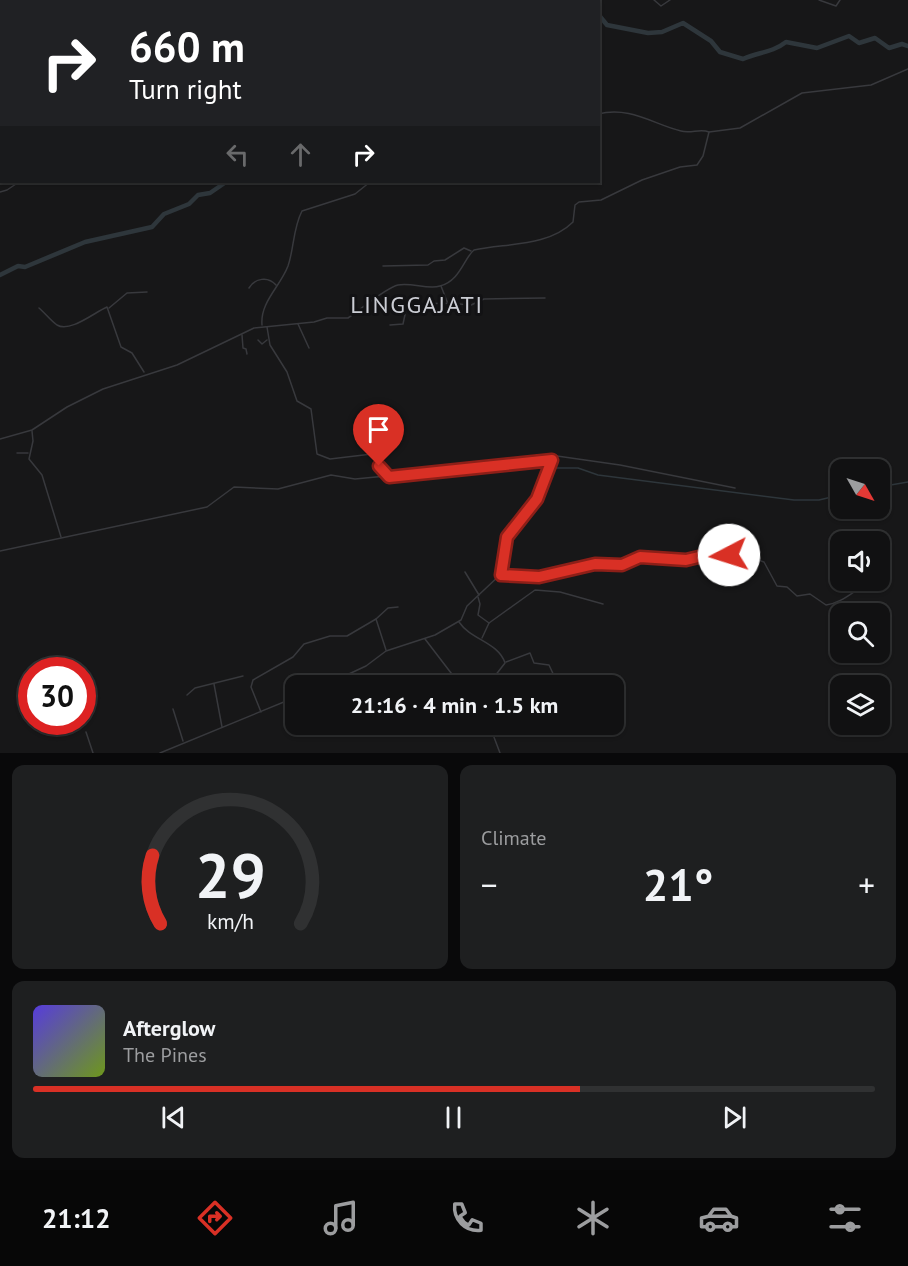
<!DOCTYPE html>
<meta charset="utf-8">
<style>
body{margin:0;font-family:"PT Sans",sans-serif;background:#1e1f20;color:#f1f3f6;height:100vh;display:flex;flex-direction:column;font-size:22px;white-space:nowrap}
*{box-sizing:border-box;margin:0}
p{font-size:20px;color:#9c9d9f}
.icon{flex:none;width:33px;height:33px;fill:none;stroke:currentColor;stroke-width:2;stroke-linecap:round;stroke-linejoin:round}
.map{position:relative;height:753px;overflow:hidden}
.panel{display:flex;flex-direction:column;gap:12px;padding:12px;background:#09090a;flex:1}
.panel>*{flex:none}
.guide{position:absolute;left:0px;top:0px;width:600px;height:183px;box-shadow:0 2px 4px #0004,0 0 0 2px #303132;background:#202124;color:#fff;overflow:hidden}
.needle{width:39px;rotate:129deg}
.controls{position:absolute;left:830px;top:459px;display:grid;gap:12px}
.controls a{display:grid;place-items:center;width:60px;height:60px;border-radius:12px;background:#111112;box-shadow:0 2px 4px #0004,0 0 0 2px #303132;font-size:30px}
.speed{position:absolute;left:18px;top:657px;display:flex;gap:12px;font-size:30px;font-weight:700;text-align:center}
.speed>*{display:grid;place-content:center;width:78px;height:78px;border-radius:50%;background:#111112;box-shadow:0 2px 4px #0004,0 0 0 2px #303132;line-height:1}
.speed .limit{border:9px solid #d22;background:#fff;color:#111}
.pin{position:absolute;display:grid;place-items:center;width:51px;height:51px;color:#fff;margin:-62px -26px;border-radius:50% 50% 50% 0;rotate:-45deg;box-shadow:0 0 6px #0007}
.pin .icon{rotate:45deg}
.me{position:absolute;width:66px;margin:-33px;rotate:265deg;stroke-linejoin:round;filter:drop-shadow(0 0 4px #0008)}
.turn{display:flex;align-items:center;gap:21px;height:126px;padding:0 30px;font-size:27px}
.turn .icon{width:78px;height:78px;stroke-width:2.5}
.turn b{display:block;font-size:42px;line-height:51px}
.lanes{display:flex;align-items:center;height:57px;padding:0 30px;background:#0003;justify-content:center;gap:30px;direction:ltr}
.lanes .off{opacity:.35}
.big{font-size:45px;font-weight:800;line-height:1.1}
.panel .tile{flex:1;display:flex;flex-direction:column;justify-content:center;gap:9px;min-width:0;padding:0 21px;border-radius:12px;background:#1e1f20}
.panel .dial{align-items:center;gap:0}
.dial svg{height:156px;overflow:visible;fill:none;stroke:#303132;stroke-width:7;stroke-linecap:round;text-anchor:middle}
.dial text{fill:#f1f3f6;stroke:none}
.song{display:flex;align-items:center;gap:18px}
.cover{width:72px;height:72px;border-radius:9px;background:linear-gradient(135deg,hsl(250 70% 55%),hsl(80 70% 35%))}
.played{height:6px;border-radius:3px;background:linear-gradient(90deg,#d93025 65%,#303132 65%)}
.keys{display:flex;justify-content:space-around;direction:ltr}
.heat{display:flex;justify-content:space-between;align-items:center;font-size:33px;direction:ltr}
.panel .tiles{flex:1;display:grid;gap:12px;grid-template-columns:1fr 1fr}
.tile:last-child{grid-column:span 2}
.trip{position:absolute;left:285px;top:675px;width:339px;height:60px;border-radius:12px;background:#111112;box-shadow:0 2px 4px #0004,0 0 0 2px #303132;font-weight:800;line-height:60px;text-align:center}
.menu{display:flex;height:96px;justify-content:space-around;align-items:center;background:#070707;color:#9c9d9f}
.menu .icon{width:42px;height:42px}
.menu .active{color:#d93025}
.menu b{font-size:27px;color:#f1f3f6}
.map>svg:first-child{display:block}
</style>
<div class="map">
<svg width="908" height="753" viewBox="0 0 908 753">
<rect width="100%" height="100%" fill="#171718"/>
<g fill="none" stroke-linecap="round" stroke-linejoin="round">
<!-- stream -->
<g stroke="#2e363b" stroke-width="1.5">
<path d="M393 483 404 479 416 480 437 475 466 472 476 474 526 468H578L598 475 794 500H819L840 495"/>
<path d="M879 487 908 482"/>
</g>
<!-- river -->
<g stroke="#2e363b" stroke-width="4.5">
<path d="M573 0 574 2"/>
<path d="M540 2 541 0"/>
<path d="M598 14 607 25 648 33 662 32 683 23 711 41 720 52 743 59C758 52 772 53 786 42L817 48 849 36 859 43 875 38 889 48 902 44 908 46"/>
<path d="M0 275 18 266 25 267 85 242 152 227 164 214 189 204 198 195 210 193 226 182"/>
</g>
<!-- street -->
<g stroke="#38393d" stroke-width="1.5">
<path d="M654 0 661 6 670 0"/>
<path d="M819 0 836 6 840 0"/>
<path d="M42 2 44 0"/>
<path d="M443 2 446 0"/>
<path d="M0 42H2"/>
<path d="M598 114C630 106 653 124 681 131 691 134 700 128 709 132"/>
<path d="M0 192 7 190 19 182"/>
<path d="M383 266 428 265 434 261 445 260 464 248 471 251"/>
<path d="M441 286 448 304"/>
<path d="M249 288C255 278 268 276 276 285"/>
<path d="M39 308C45 313 51 321 57 325 70 333 95 312 107 307L121 347 132 353 144 372"/>
<path d="M109 308 127 293 147 292"/>
<path d="M298 324 309 348"/>
<path d="M262 325C260 302 280 287 288 266 294 249 293 228 302 211L355 194 370 182"/>
<path d="M390 325 403 324 406 310C413 313 421 306 429 304 436 303 465 303 469 306L484 299 545 298"/>
<path d="M267 327 270 345 287 372 297 401 311 409 317 454 330 459 372 454 386 476"/>
<path d="M242 335 243 348 246 349 247 354"/>
<path d="M258 340 262 344 267 340"/>
<path d="M32 431 33 441 29 459 42 475 61 537"/>
<path d="M0 439 32 430 67 407 103 389 177 365 254 328 314 322 327 318H348C359 311 385 288 398 285 411 282 428 290 440 286 460 281 464 258 474 250 506 243 548 247 573 222L575 205 579 202 601 200 642 180 680 167 697 165 703 156 709 132 740 128 802 93 871 85 908 69"/>
<path d="M17 453H28"/>
<path d="M0 551 207 507 234 487 278 489 331 475 355 479 553 460"/>
<path d="M465 572 479 595"/>
<path d="M501 575 539 577 595 564 622 565 640 557 686 560 720 553 739 559 750 557 764 562 777 586 787 587 797 596 810 594 826 605C845 603 858 585 877 580"/>
<path d="M478 597 480 604 478 615 489 623 482 638"/>
<path d="M459 622C471 640 498 642 505 663L491 681 477 686"/>
<path d="M489 623 535 590 560 592 603 604"/>
<path d="M425 639 461 686"/>
<path d="M386 650 376 619 388 608 398 607"/>
<path d="M506 662 530 653 534 663 549 665 556 680H576"/>
<path d="M214 684 222 727"/>
<path d="M323 686 366 666 386 651 435 635 461 620 467 606 502 573 508 537 537 499 553 460 557 456 620 465 735 488"/>
<path d="M187 695 195 688 243 676"/>
<path d="M173 709 183 741"/>
<path d="M261 712 251 687 253 680 293 657 304 644 330 636H347L376 619"/>
<path d="M489 724 500 753"/>
<path d="M86 732 93 753"/>
<path d="M160 753 296 697"/>
</g>
</g>
<g fill="none" stroke-linecap="round" stroke-linejoin="round">
<!-- route casing -->
<g stroke="#8d1f18" stroke-width="15">
<path id="route" d="M379 466 389 477 552 460 537 499 507 537 501 575 539 577 595 564 622 565 640 557 686 560 711 554 729 555"/>
</g>
<!-- route -->
<use href="#route" stroke="#d93025" stroke-width="10"/>
</g>
<g text-anchor="middle" stroke-width="6" stroke-linejoin="round" paint-order="stroke">
<!-- quarter labels -->
<g font-size="24" letter-spacing="1.5" fill="#cbcdd4" stroke="#121214">
<text x="417" y="313">LINGGAJATI</text>
</g>
</g>
</svg>
<div class="controls">
<a><svg class="needle" viewBox="-14 -14 28 28"><path d="M0-13l5 13h-10z" fill="#e53935"/><path d="M0 13l5-13h-10z" fill="#9c9d9f"/></svg></a>
<a><svg class="icon" aria-label="sound" viewBox="0 0 24 24"><path d="M4 9h4l5-4v14l-5-4H4zM17 9q2 3 0 6"/></svg></a>
<a><svg class="icon" aria-label="search" viewBox="0 0 24 24"><circle cx="10" cy="10" r="6"/><path d="M15 15l6 6"/></svg></a>
<a><svg class="icon" aria-label="layers" viewBox="0 0 24 24"><path d="M12 4l9 5-9 5-9-5zM3 14l9 5 9-5"/></svg></a>
</div>
<div class="speed"><div class="limit">30</div></div>
<div class="pin" style="left:379px;top:466px;background:#d93025"><svg class="icon" aria-label="arrive" viewBox="0 0 24 24"><path d="M6 21V4h12l-3 4 3 4H6"/></svg></div>
<svg class="me" style="left:729px;top:555px" viewBox="-20 -20 40 40"><circle r="19" fill="#fff"/><path d="M0-13L10 11 0 6-10 11z" fill="#d93025"/></svg>
<div class="trip">21:16 · 4 min · 1.5 km</div>
<div class="guide">
<div class="turn"><svg class="icon" aria-label="right" viewBox="0 0 24 24"><path d="M7 20v-9h11M14 6l5 5-5 5"/></svg><div><b>660 m</b>Turn right</div></div>
<div class="lanes"><svg class="icon off" aria-label="left" viewBox="0 0 24 24"><path d="M17 20v-9H6M10 6l-5 5 5 5"/></svg><svg class="icon off" aria-label="ahead" viewBox="0 0 24 24"><path d="M12 20V5M6 11l6-6 6 6"/></svg><svg class="icon" aria-label="right" viewBox="0 0 24 24"><path d="M7 20v-9h11M14 6l5 5-5 5"/></svg></div>
</div>
</div>
<section class="panel">
<div class="tiles">
<div class="tile dial"><svg viewBox="0 0 100 80">
<path d="M14 69A42 42 0 1 1 86 69"/>
<path d="M14 69A42 42 0 0 1 10 34" stroke="#d93025"/>
<text x="50" y="56" font-size="32" font-weight="700">29</text>
<text x="50" y="72" font-size="11">km/h</text>
</svg></div>
<div class="tile"><p>Climate</p>
<div class="heat"><a>−</a><b class="big">21°</b><a>+</a></div>
</div>
<div class="tile">
<div class="song"><i class="cover"></i><div><b>Afterglow</b><p>The Pines</p></div></div>
<div class="played"></div>
<div class="keys"><svg class="icon" aria-label="previous" viewBox="0 0 24 24"><path d="M18 5L8 12l10 7zM5 5v14"/></svg><svg class="icon" aria-label="pause" viewBox="0 0 24 24"><path d="M8 5v14M16 5v14"/></svg><svg class="icon" aria-label="next" viewBox="0 0 24 24"><path d="M6 5l10 7-10 7zM19 5v14"/></svg></div>
</div>
</div>
</section>
<nav class="menu">
<b>21:12</b>
<svg class="icon active" aria-label="directions" viewBox="0 0 24 24"><path d="M12 3l9 9-9 9-9-9zM9 14v-3h6M13 9l2 2-2 2"/></svg>
<svg class="icon" aria-label="music" viewBox="0 0 24 24"><path d="M9 18V5l10-2v13"/><circle cx="6" cy="18" r="3"/><circle cx="16" cy="16" r="3"/></svg>
<svg class="icon" aria-label="phone" viewBox="0 0 24 24"><path d="M5 4h4l2 5-3 2q2 4 5 5l2-3 5 2v4C11 20 4 13 5 4z"/></svg>
<svg class="icon" aria-label="climate" viewBox="0 0 24 24"><path d="M12 3v18M4 7l16 10M4 17L20 7"/></svg>
<svg class="icon" aria-label="car" viewBox="0 0 24 24"><path d="M5 17H2v-5l4-1 3-4h7l3 4 3 1v5h-3M9 17h6M6 11h13"/><circle cx="7" cy="17" r="2"/><circle cx="17" cy="17" r="2"/></svg>
<svg class="icon" aria-label="filters" viewBox="0 0 24 24"><path d="M4 7h16M4 17h16"/><circle cx="9" cy="7" r="2"/><circle cx="15" cy="17" r="2"/></svg>
</nav>
